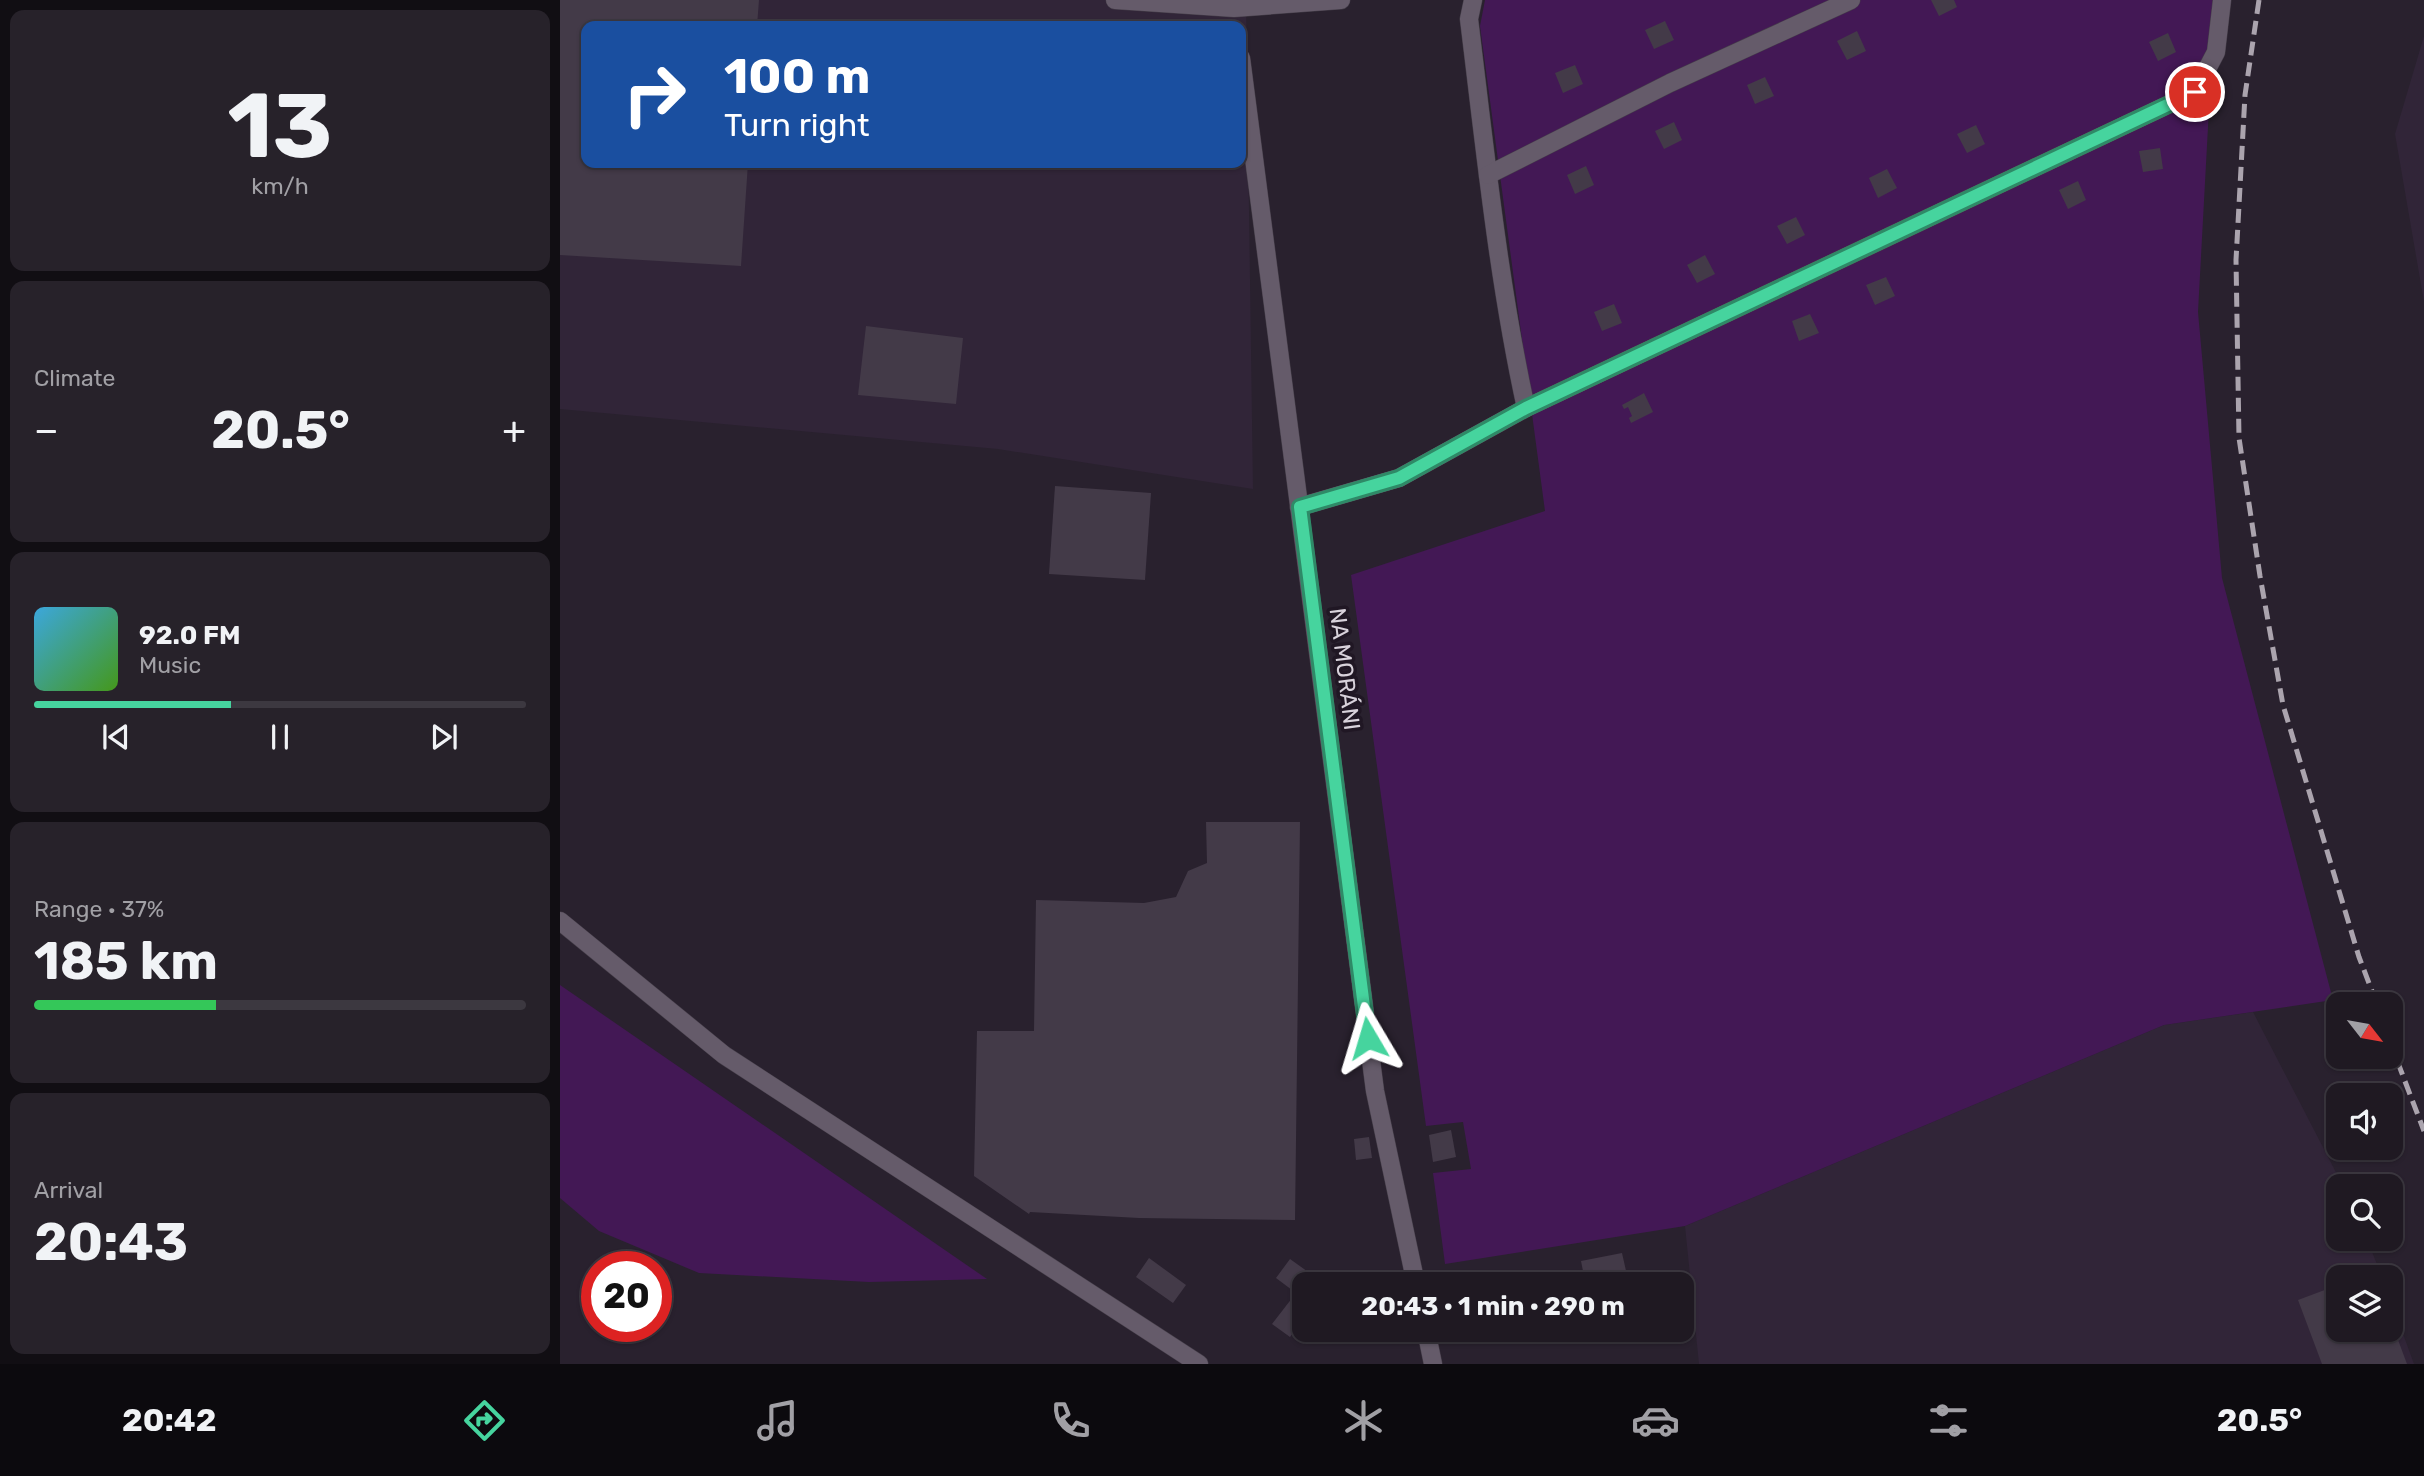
<!DOCTYPE html>
<meta charset="utf-8">
<style>
body{margin:0;font-family:Rubik,sans-serif;background:#27222a;color:#f1f3f6;height:100vh;display:flex;flex-direction:column;font-size:26px;white-space:nowrap}
*{box-sizing:border-box;margin:0}
p{font-size:23px;color:#a1a0a5}
.icon{flex:none;width:38px;height:38px;fill:none;stroke:currentColor;stroke-width:2;stroke-linecap:round;stroke-linejoin:round}
.map{position:relative;flex:1;overflow:hidden}
.panel{display:flex;flex-direction:column;gap:10px;padding:10px;background:#110e13;width:560px}
.panel>*{flex:none}
.top-card{position:absolute;left:21px;top:21px;width:665px;height:147px;border-radius:14px;box-shadow:0 2px 5px #0004,0 0 0 2px #3c3840;background:#1a4fa0;color:#fff;overflow:hidden}
.needle{width:46px;rotate:121deg}
.buttons{position:absolute;left:1766px;top:992px;display:grid;gap:14px}
.buttons a{display:grid;place-items:center;width:77px;height:77px;border-radius:14px;background:#1f1922;box-shadow:0 2px 5px #0004,0 0 0 2px #3c3840;font-size:35px}
.speed{position:absolute;left:21px;top:1251px;display:flex;gap:14px;font-size:35px;font-weight:700;text-align:center}
.speed>*{display:grid;place-content:center;width:91px;height:91px;border-radius:50%;background:#1f1922;box-shadow:0 2px 5px #0004,0 0 0 2px #3c3840;line-height:1}
.speed .limit{border:10px solid #d22;background:#fff;color:#111}
.pin{position:absolute;display:grid;place-items:center;width:60px;height:60px;color:#fff;margin:-30px;border:4px solid #fff;border-radius:50%;box-shadow:0 2px 7px #0007}
.me{position:absolute;width:77px;margin:-38px;rotate:353deg;stroke-linejoin:round;filter:drop-shadow(0 0 5px #0008)}
.turn{display:flex;align-items:center;gap:24px;height:147px;padding:0 28px;font-size:32px}
.turn .icon{width:91px;height:91px;stroke-width:2.5}
.turn b{display:block;font-size:49px;line-height:60px}
.big{font-size:52px;font-weight:700;line-height:1.1}
.panel .card{flex:1;display:flex;flex-direction:column;justify-content:center;gap:10px;min-width:0;padding:0 24px;border-radius:14px;background:#27222a}
.panel .dial{align-items:center;gap:0}
.dial b{font-size:91px;line-height:1}
.song{display:flex;align-items:center;gap:21px}
.cover{width:84px;height:84px;border-radius:10px;background:linear-gradient(135deg,hsl(200 70% 55%),hsl(100 70% 35%))}
.played{height:7px;border-radius:4px;background:linear-gradient(90deg,#46d49e 40%,#3c3840 40%)}
.keys{display:flex;justify-content:space-around;direction:ltr}
.heat{display:flex;justify-content:space-between;align-items:center;font-size:38px;direction:ltr}
.charge{height:10px;border-radius:5px;background:linear-gradient(90deg,#34c759 37%,#3c3840 0)}
.trip{position:absolute;left:732px;top:1272px;width:402px;height:70px;border-radius:14px;background:#1f1922;box-shadow:0 2px 5px #0004,0 0 0 2px #3c3840;font-weight:700;line-height:70px;text-align:center}
.dock{display:flex;height:112px;justify-content:space-around;align-items:center;background:#0c0a0e;color:#a1a0a5}
.dock .icon{width:49px;height:49px}
.dock .active{color:#46d49e}
.dock b{font-size:32px;color:#f1f3f6}
main{display:flex;flex:1;min-height:0}
.map>svg:first-child{display:block}
</style>
<main>
<section class="panel">
<div class="card dial"><b>13</b><p>km/h</p></div>
<div class="card"><p>Climate</p>
<div class="heat"><a>−</a><b class="big">20.5°</b><a>+</a></div>
</div>
<div class="card">
<div class="song"><i class="cover"></i><div><b>92.0 FM</b><p>Music</p></div></div>
<div class="played"></div>
<div class="keys"><svg class="icon" aria-label="previous" viewBox="0 0 24 24"><path d="M18 5L8 12l10 7zM5 5v14"/></svg><svg class="icon" aria-label="pause" viewBox="0 0 24 24"><path d="M8 5v14M16 5v14"/></svg><svg class="icon" aria-label="next" viewBox="0 0 24 24"><path d="M6 5l10 7-10 7zM19 5v14"/></svg></div>
</div>
<div class="card"><p>Range · 37%</p><b class="big">185 km</b><div class="charge"></div></div>
<div class="card"><p>Arrival</p><b class="big">20:43</b></div>
</section>
<div class="map">
<svg width="1864" height="1364" viewBox="0 0 1864 1364">
<rect width="100%" height="100%" fill="#29212e"/>
<!-- built -->
<g fill="#312538" fill-rule="evenodd">
<path d="M0 0H686L693 489 438 449 0 409ZM26 26H681V163H26Z"/>
<path d="M1864 36V302L1835 134Z"/>
<path d="M1693 1012 1783 1186H1778V1239H1807L1822 1277 1778 1278V1330H1830L1831 1301 1854 1364H1139L1125 1226 1604 1025Z"/>
</g>
<!-- green -->
<g fill="#431855">
<path d="M925 0H1657L1654 16 1638 312 1662 578 1773 1000 1604 1025 1125 1226 885 1264 873 1173 911 1169 903 1122 866 1126 791 575 985 511 920 26Z"/>
<path d="M0 985 427 1279 309 1282 139 1273 39 1231 0 1198Z"/>
</g>
<!-- building -->
<g fill="#433a48">
<path d="M0 0H199L197 26H26V163H188L181 266 0 255Z"/>
<path d="M1371 0H1394L1397 7 1379 16Z"/>
<path d="M1105 21 1114 40 1094 49 1085 30Z"/>
<path d="M1297 31 1306 51 1287 60 1277 41Z"/>
<path d="M1608 33 1616 52 1598 61 1589 42Z"/>
<path d="M1015 65 1023 84 1003 93 995 73Z"/>
<path d="M1205 77 1214 96 1195 104 1187 85Z"/>
<path d="M1114 122 1122 140 1104 149 1095 131Z"/>
<path d="M1416 125 1425 144 1407 153 1397 134Z"/>
<path d="M1600 148 1603 169 1583 172 1579 151Z"/>
<path d="M1026 166 1034 185 1015 194 1007 175Z"/>
<path d="M1327 169 1337 188 1318 198 1309 178Z"/>
<path d="M1518 181 1526 200 1508 209 1499 190Z"/>
<path d="M1236 217 1245 235 1227 244 1217 226Z"/>
<path d="M1145 255 1155 274 1137 283 1127 265Z"/>
<path d="M1326 277 1335 296 1315 305 1306 285Z"/>
<path d="M1054 304 1062 323 1042 331 1034 312Z"/>
<path d="M1250 314 1259 333 1239 341 1232 321Z"/>
<path d="M306 326 403 338 396 404 298 395Z"/>
<path d="M1084 393 1093 412 1071 423 1069 418 1072 416 1068 407 1064 409 1062 405Z"/>
<path d="M495 486 591 493 585 580 489 574Z"/>
<path d="M646 822H740L735 1220 579 1218 470 1212 469 1214 414 1176 417 1031H474L476 900 584 903 616 897 628 871 647 863Z"/>
<path d="M891 1130 896 1157 873 1162 869 1135Z"/>
<path d="M809 1137 812 1158 796 1160 794 1139Z"/>
<path d="M1062 1253 1069 1284H1015L1025 1281 1021 1261Z"/>
<path d="M589 1258 626 1285 613 1303 576 1277Z"/>
<path d="M730 1259 765 1284H744V1330H745L742 1334 735 1330 730 1337 712 1324 736 1293 716 1278Z"/>
<path d="M1778 1285V1330H1830L1831 1321 1847 1364H1762L1738 1300Z"/>
<path d="M1027 1330H1051V1331L1028 1336Z"/>
</g>
<g fill="none" stroke-linecap="round" stroke-linejoin="round">
<!-- minor casing -->
<g stroke="#453e49" stroke-width="19">
<g id="minor">
<path d="M555 0 674 8 781 0"/>
<path d="M913 0 909 19C925 149 938 280 966 408L1635 92 1656 52 1662 0"/>
<path d="M681 58 815 1091 856 1284"/>
<path d="M928 175 1110 83 1291 0"/>
<path d="M739 507 839 478 966 408"/>
<path d="M0 921 164 1055 639 1364"/>
<path d="M866 1330 873 1364"/>
</g>
</g>
<!-- minor -->
<use href="#minor" stroke="#655b6a" stroke-width="18"/>
<!-- rail -->
<g stroke="#aba4ae" stroke-width="5" stroke-dasharray="14 7" stroke-linecap="butt">
<path d="M1699 0 1685 95 1676 260 1679 438 1700 576 1723 705 1799 957 1817 1004"/>
<path d="M1830 1042 1864 1131"/>
</g>
</g>
<g fill="none" stroke-linecap="round" stroke-linejoin="round">
<!-- route casing -->
<g stroke="#2e8a67" stroke-width="18">
<path id="route" d="M808 1038 740 507 839 478 966 408 1635 92"/>
</g>
<!-- route -->
<use href="#route" stroke="#46d49e" stroke-width="12"/>
</g>
<g text-anchor="middle" stroke-width="7" stroke-linejoin="round" paint-order="stroke">
<!-- street labels -->
<g font-size="23" fill="#d8d2db" stroke="#201724">
<text transform="translate(785 669) rotate(83)" y="8">NA MORÁNI</text>
</g>
</g>
</svg>
<div class="buttons">
<a><svg class="needle" viewBox="-14 -14 28 28"><path d="M0-13l5 13h-10z" fill="#e53935"/><path d="M0 13l5-13h-10z" fill="#a1a0a5"/></svg></a>
<a><svg class="icon" aria-label="sound" viewBox="0 0 24 24"><path d="M4 9h4l5-4v14l-5-4H4zM17 9q2 3 0 6"/></svg></a>
<a><svg class="icon" aria-label="search" viewBox="0 0 24 24"><circle cx="10" cy="10" r="6"/><path d="M15 15l6 6"/></svg></a>
<a><svg class="icon" aria-label="layers" viewBox="0 0 24 24"><path d="M12 4l9 5-9 5-9-5zM3 14l9 5 9-5"/></svg></a>
</div>
<div class="speed"><div class="limit">20</div></div>
<div class="pin" style="left:1635px;top:92px;background:#d93025"><svg class="icon" aria-label="arrive" viewBox="0 0 24 24"><path d="M6 21V4h12l-3 4 3 4H6"/></svg></div>
<svg class="me" style="left:808px;top:1038px" viewBox="-20 -20 40 40"><path d="M0-17L14 15 0 8-14 15z" fill="#46d49e" stroke="#fff" stroke-width="4"/></svg>
<div class="trip">20:43 · 1 min · 290 m</div>
<div class="top-card">
<div class="turn"><svg class="icon" aria-label="right" viewBox="0 0 24 24"><path d="M7 20v-9h11M14 6l5 5-5 5"/></svg><div><b>100 m</b>Turn right</div></div>
</div>
</div>
</main>
<nav class="dock">
<b>20:42</b>
<svg class="icon active" aria-label="directions" viewBox="0 0 24 24"><path d="M12 3l9 9-9 9-9-9zM9 14v-3h6M13 9l2 2-2 2"/></svg>
<svg class="icon" aria-label="music" viewBox="0 0 24 24"><path d="M9 18V5l10-2v13"/><circle cx="6" cy="18" r="3"/><circle cx="16" cy="16" r="3"/></svg>
<svg class="icon" aria-label="phone" viewBox="0 0 24 24"><path d="M5 4h4l2 5-3 2q2 4 5 5l2-3 5 2v4C11 20 4 13 5 4z"/></svg>
<svg class="icon" aria-label="climate" viewBox="0 0 24 24"><path d="M12 3v18M4 7l16 10M4 17L20 7"/></svg>
<svg class="icon" aria-label="car" viewBox="0 0 24 24"><path d="M5 17H2v-5l4-1 3-4h7l3 4 3 1v5h-3M9 17h6M6 11h13"/><circle cx="7" cy="17" r="2"/><circle cx="17" cy="17" r="2"/></svg>
<svg class="icon" aria-label="filters" viewBox="0 0 24 24"><path d="M4 7h16M4 17h16"/><circle cx="9" cy="7" r="2"/><circle cx="15" cy="17" r="2"/></svg>
<b>20.5°</b>
</nav>
